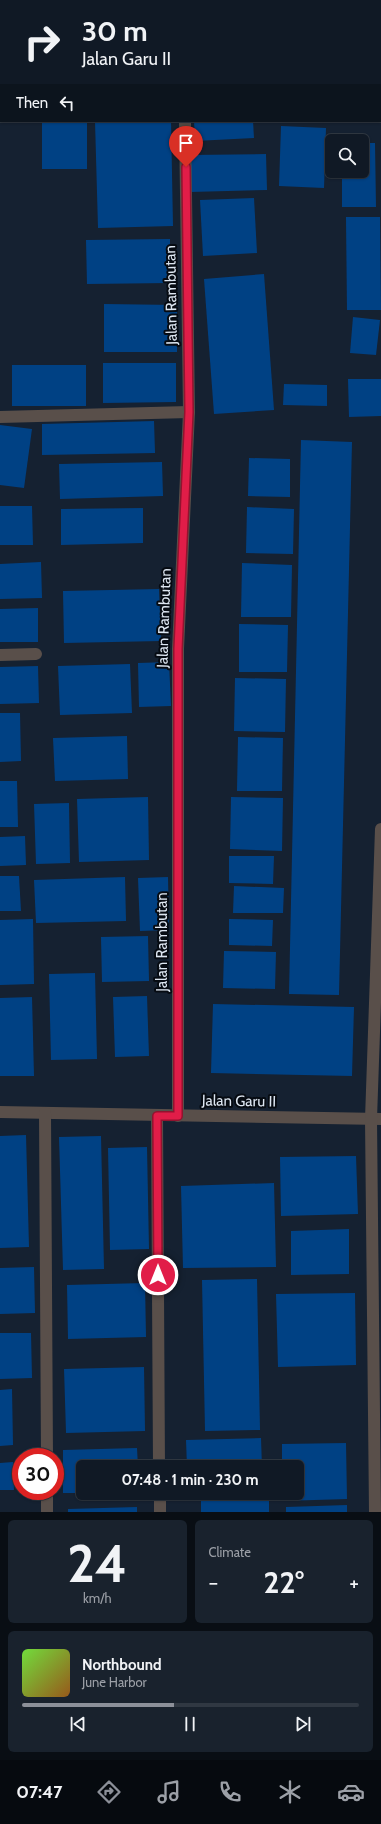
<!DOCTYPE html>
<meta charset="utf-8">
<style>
body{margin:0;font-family:Cabin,sans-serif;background:#19222d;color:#f1f3f6;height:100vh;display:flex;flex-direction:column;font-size:15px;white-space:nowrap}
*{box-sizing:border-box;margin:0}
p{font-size:13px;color:#9ca0a7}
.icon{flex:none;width:22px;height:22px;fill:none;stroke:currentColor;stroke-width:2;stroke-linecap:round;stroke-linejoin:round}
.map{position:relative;height:1512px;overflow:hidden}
.details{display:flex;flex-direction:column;gap:8px;padding:8px;background:#090e14;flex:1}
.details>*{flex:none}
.hud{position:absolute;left:0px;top:0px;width:381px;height:122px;box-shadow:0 1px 3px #0004,0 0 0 1px #303842;background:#101925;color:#f1f3f6;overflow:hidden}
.fabs{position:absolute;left:325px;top:134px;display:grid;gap:8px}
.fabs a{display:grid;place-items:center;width:44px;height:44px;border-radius:6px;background:#101925;box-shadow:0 1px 3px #0004,0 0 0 1px #303842;font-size:20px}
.speed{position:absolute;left:12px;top:1448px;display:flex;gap:8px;font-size:20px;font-weight:700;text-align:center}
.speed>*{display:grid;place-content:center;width:52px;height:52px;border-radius:50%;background:#101925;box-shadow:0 1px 3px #0004,0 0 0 1px #303842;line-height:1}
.speed .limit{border:6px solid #d22;background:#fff;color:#111}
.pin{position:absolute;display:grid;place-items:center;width:34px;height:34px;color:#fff;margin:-41px -17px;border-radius:50% 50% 50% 0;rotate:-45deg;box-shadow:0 0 4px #0007}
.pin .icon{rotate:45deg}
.me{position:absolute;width:44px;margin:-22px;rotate:0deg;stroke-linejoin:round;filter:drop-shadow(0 0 3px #0008)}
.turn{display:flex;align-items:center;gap:14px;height:84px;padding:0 16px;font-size:18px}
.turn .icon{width:52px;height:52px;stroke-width:2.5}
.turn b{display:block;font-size:28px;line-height:34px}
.then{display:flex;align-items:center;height:38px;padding:0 16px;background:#0003;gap:8px;font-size:15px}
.big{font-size:30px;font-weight:700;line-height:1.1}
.details .widget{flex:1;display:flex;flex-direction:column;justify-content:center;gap:6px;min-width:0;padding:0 14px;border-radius:6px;background:#19222d}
.details .dial{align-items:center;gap:0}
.dial b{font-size:52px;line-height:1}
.song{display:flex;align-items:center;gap:12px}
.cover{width:48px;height:48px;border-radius:6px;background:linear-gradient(135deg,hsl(100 70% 55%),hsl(30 70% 35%))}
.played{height:4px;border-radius:2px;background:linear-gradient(90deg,#8c9099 45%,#303842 45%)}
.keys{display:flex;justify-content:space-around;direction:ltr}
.heat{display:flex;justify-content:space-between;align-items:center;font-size:22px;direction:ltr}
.details .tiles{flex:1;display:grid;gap:8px;grid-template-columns:1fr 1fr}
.widget:last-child{grid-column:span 2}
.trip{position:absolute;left:76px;top:1460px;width:228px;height:40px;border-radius:6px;background:#101925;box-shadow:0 1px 3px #0004,0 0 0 1px #303842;font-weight:700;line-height:40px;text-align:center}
.tabs{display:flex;height:64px;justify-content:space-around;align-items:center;background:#060a0f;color:#9ca0a7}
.tabs .icon{width:28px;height:28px}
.tabs .current{color:#8c9099}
.tabs b{font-size:18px;color:#f1f3f6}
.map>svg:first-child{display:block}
</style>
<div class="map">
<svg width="381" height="1512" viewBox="0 0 381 1512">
<rect width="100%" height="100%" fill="#152131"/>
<!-- building -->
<g fill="#004184">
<rect x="42" y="121" width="45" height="48"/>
<path d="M95 121H171L173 226 98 228Z"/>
<path d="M194 121H253L254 138 195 141Z"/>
<path d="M281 126 326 128 324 188 279 186Z"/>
<path d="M362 143H375L376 207H342V171H362Z"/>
<path d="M266 154 267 190 190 192V155Z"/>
<path d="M254 198 257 253 203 256 200 200Z"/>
<path d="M346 217H380L381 310H347Z"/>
<path d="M170 239V283L87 284 86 240Z"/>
<path d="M264 274 274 410 214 414 204 279Z"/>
<path d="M104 304 177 305V352H104Z"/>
<path d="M353 317 380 320 376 355 350 353Z"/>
<path d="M103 363H176V402L103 403Z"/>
<rect x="12" y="365" width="74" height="41"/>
<path d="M348 379H381V416L349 417Z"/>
<path d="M284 384 327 385V406L283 405Z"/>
<path d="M154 421 155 453 42 455V424Z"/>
<path d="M0 425 32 429 24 488 0 485Z"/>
<path d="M301 440 352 442 339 995 289 994Z"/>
<path d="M249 458 290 459V497L248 496Z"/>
<path d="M162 462 163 496 60 499 59 464Z"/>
<path d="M0 506H32L33 545H0Z"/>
<path d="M247 507 294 509 293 554 246 553Z"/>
<path d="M143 508V543L61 545V509Z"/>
<path d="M41 562 42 598 0 599V564Z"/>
<path d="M242 563 292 565 291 617H241Z"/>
<path d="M159 589 161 641 64 643 63 591Z"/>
<path d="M38 608V642H0V609Z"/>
<path d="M239 624 288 625 287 672H239Z"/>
<path d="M169 662 171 706 139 707 138 663Z"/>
<path d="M130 664 132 713 60 715 58 666Z"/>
<path d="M38 666 39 703 0 704V667Z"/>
<path d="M235 678 286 679 285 732 234 731Z"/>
<path d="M0 713H20L21 761 0 762Z"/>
<path d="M127 736 128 779 55 781 53 738Z"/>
<path d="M238 737 283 738 282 791H237Z"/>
<path d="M0 781H17L18 827H0Z"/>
<path d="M148 797 149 860 79 862 77 799Z"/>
<path d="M231 797 283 798 282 851 230 849Z"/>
<path d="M69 803 70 863 36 864 34 804Z"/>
<path d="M25 836 26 865 0 866V837Z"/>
<path d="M229 856H274L273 884 229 883Z"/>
<path d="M0 876H19L21 911H0Z"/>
<path d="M125 877 126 921 36 923 34 880Z"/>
<path d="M168 877 169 930 140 931 138 878Z"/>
<path d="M234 886 284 888 283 913H233Z"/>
<path d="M33 919 34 984 0 985V920Z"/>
<path d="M229 919 273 920 272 946 229 945Z"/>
<path d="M148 936 149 981 102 982 101 937Z"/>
<path d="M224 951 276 952 275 989 223 988Z"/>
<path d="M95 973 97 1059 51 1060 49 974Z"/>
<path d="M147 996 149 1056 115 1057 113 997Z"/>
<path d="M32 997 34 1076H0V998Z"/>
<path d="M213 1004 354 1007 352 1076 211 1073Z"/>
<path d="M26 1135 29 1247 0 1248V1136Z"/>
<path d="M101 1136 104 1269 63 1270 59 1137Z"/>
<path d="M147 1147 149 1249 110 1250 108 1148Z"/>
<path d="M356 1156 358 1214 281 1216 280 1157Z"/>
<path d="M274 1183 276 1267 183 1268 181 1186Z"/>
<path d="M349 1229V1274L291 1275V1231Z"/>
<path d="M34 1267 35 1313 0 1314V1268Z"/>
<path d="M257 1279 260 1430 205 1431 202 1280Z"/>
<path d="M145 1283 146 1337 68 1339 67 1285Z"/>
<path d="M355 1293 356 1365 278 1367 276 1294Z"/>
<path d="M0 1333H31L32 1378 0 1379Z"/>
<path d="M144 1367 145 1431 66 1433 64 1369Z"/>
<path d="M12 1389 13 1445 0 1446V1390Z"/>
<path d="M261 1438 262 1467H187L186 1440Z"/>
<path d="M346 1443 347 1499 283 1501V1493H297V1467H282V1444Z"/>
<path d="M137 1448 138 1467H83V1493H63V1450Z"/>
<path d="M13 1462 14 1490H0V1463Z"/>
<path d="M269 1499V1512H201V1500Z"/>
<path d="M347 1505V1512H286V1507Z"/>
<path d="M137 1507V1512H68V1509Z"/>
</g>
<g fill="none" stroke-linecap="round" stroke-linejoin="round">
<!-- street -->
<g stroke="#594f4a" stroke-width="12">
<path d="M184 0V1"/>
<path d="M0 34 1 58"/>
<path d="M0 417 189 412"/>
<path d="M0 655 36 654"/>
<path d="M0 1112 381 1119"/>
<path d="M45 1113 47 1457"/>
<path d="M157 1116 159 1467"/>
<path d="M178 1116V649L189 412 185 121"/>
<path d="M47 1491V1512"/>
<path d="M160 1493V1512"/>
<path d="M375 1512 371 1119 381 829"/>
</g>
</g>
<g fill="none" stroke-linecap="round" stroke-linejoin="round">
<!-- route casing -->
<g stroke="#92132f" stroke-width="10">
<path id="route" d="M158 1275 157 1116H178V649L189 412 186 167"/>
</g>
<!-- route -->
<use href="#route" stroke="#e11d48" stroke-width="7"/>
</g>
<g text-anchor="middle" stroke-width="4" stroke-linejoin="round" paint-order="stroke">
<!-- street labels -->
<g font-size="15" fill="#dde6f1" stroke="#060b12">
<text transform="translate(171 295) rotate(-91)" y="5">Jalan Rambutan</text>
<text transform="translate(164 618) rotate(-88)" y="5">Jalan Rambutan</text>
<text transform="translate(162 942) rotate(-90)" y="5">Jalan Rambutan</text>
<text transform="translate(239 1101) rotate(1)" y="5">Jalan Garu II</text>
</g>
</g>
</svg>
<div class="fabs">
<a><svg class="icon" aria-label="search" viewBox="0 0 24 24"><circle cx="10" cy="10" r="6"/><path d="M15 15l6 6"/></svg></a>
</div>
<div class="speed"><div class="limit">30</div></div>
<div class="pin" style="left:186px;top:167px;background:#d93025"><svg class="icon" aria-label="arrive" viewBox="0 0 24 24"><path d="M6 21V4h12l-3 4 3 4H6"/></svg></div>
<svg class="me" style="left:158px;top:1275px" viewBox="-20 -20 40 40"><circle r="17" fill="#e11d48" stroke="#fff" stroke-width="3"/><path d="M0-11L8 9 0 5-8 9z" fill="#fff"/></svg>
<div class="trip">07:48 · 1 min · 230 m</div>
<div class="hud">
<div class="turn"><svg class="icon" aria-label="right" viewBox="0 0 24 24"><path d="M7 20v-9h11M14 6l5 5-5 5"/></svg><div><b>30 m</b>Jalan Garu II</div></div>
<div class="then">Then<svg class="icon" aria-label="left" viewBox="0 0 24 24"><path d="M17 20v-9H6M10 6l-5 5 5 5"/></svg></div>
</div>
</div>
<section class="details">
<div class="tiles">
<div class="widget dial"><b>24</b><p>km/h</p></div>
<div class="widget"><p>Climate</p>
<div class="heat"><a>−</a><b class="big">22°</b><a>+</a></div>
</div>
<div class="widget">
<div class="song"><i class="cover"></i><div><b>Northbound</b><p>June Harbor</p></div></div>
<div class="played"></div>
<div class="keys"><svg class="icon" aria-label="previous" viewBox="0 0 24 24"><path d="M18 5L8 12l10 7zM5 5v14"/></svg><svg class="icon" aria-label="pause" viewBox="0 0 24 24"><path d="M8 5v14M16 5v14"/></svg><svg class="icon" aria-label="next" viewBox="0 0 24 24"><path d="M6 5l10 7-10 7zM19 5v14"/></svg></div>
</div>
</div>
</section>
<nav class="tabs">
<b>07:47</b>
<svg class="icon current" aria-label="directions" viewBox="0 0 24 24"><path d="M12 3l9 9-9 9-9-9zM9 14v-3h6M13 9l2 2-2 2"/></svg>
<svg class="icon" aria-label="music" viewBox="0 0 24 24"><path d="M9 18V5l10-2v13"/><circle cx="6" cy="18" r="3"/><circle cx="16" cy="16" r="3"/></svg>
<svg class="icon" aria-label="phone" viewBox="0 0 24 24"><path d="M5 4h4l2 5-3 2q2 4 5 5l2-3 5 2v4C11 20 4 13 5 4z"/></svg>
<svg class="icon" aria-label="climate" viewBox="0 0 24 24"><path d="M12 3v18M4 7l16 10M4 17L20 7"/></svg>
<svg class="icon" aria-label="car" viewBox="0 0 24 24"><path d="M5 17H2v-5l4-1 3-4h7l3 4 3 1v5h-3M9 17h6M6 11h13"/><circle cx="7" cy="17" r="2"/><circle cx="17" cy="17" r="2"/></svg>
</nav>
